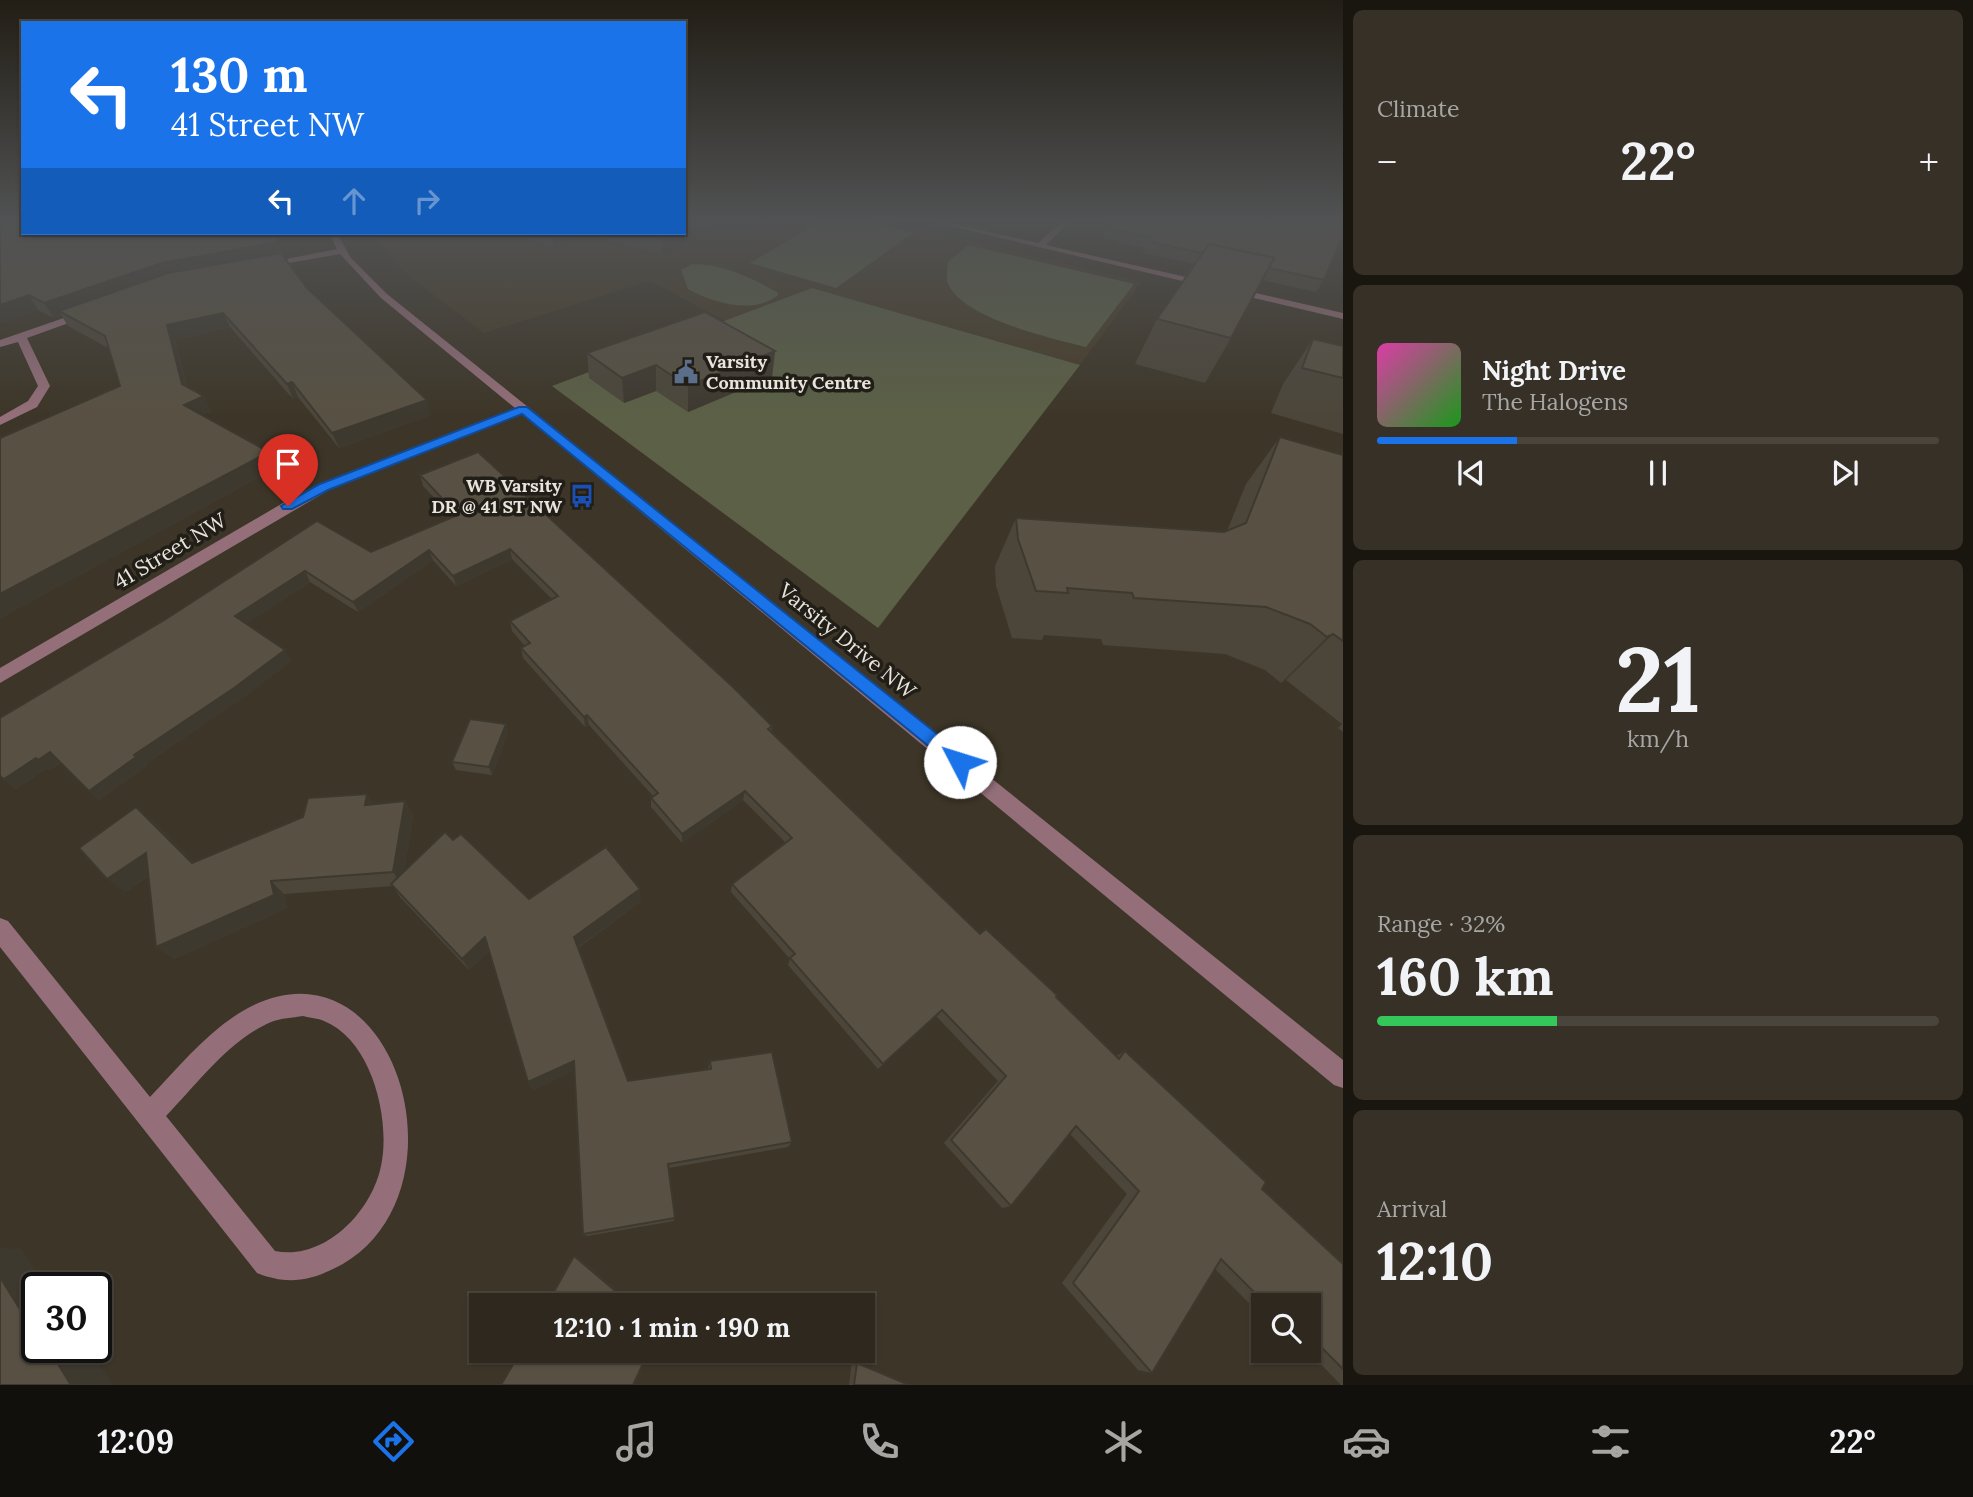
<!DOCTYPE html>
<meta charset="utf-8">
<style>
body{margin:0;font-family:Lora,serif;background:#363027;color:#f1f3f6;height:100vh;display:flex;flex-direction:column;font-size:26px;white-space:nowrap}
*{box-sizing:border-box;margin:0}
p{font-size:23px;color:#a7a6a4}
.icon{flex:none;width:38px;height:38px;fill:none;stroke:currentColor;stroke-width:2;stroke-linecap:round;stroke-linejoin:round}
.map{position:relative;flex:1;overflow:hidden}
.panel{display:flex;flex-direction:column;gap:10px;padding:10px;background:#191610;width:630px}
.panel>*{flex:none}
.top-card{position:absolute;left:21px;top:21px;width:665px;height:214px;border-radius:0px;box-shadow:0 2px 5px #0004,0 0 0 2px #49443c;background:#1a73e8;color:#fff;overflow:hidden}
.fabs{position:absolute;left:1251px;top:1293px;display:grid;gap:14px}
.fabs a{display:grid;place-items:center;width:70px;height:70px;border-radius:0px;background:#2e281e;box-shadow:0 2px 5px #0004,0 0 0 2px #49443c;font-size:35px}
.speed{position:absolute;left:21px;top:1272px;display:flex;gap:14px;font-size:35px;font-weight:700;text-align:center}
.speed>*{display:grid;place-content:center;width:91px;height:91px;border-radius:50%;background:#2e281e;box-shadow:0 2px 5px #0004,0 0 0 2px #49443c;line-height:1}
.speed .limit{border:4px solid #111;border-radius:10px;background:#fff;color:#111}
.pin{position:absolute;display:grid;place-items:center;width:60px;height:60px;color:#fff;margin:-72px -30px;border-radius:50% 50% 50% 0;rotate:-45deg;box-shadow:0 0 7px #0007}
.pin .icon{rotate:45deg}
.me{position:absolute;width:77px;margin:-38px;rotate:310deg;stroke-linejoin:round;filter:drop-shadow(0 0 5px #0008)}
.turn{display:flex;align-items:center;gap:24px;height:147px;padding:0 35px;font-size:32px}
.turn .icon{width:91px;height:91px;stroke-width:2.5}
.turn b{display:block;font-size:49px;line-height:60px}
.lanes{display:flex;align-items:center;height:66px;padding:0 35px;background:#0003;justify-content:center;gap:35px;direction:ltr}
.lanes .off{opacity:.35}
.big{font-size:52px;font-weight:800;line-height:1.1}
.panel .tile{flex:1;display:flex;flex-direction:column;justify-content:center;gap:10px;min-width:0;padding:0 24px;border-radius:10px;background:#363027}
.panel .dial{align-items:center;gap:0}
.dial b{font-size:91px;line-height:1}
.song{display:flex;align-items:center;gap:21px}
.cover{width:84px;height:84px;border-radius:10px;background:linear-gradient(135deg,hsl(320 70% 55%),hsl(120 70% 35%))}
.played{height:7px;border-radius:4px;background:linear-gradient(90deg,#1a73e8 25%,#49443c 25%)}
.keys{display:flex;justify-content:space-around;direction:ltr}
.heat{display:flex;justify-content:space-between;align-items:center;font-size:38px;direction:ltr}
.charge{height:10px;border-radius:5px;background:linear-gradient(90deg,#34c759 32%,#49443c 0)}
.trip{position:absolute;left:469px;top:1293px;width:406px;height:70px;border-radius:0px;background:#2e281e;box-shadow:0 2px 5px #0004,0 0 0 2px #49443c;font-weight:800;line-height:70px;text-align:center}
.tab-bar{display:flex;height:112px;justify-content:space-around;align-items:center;background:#12100c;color:#a7a6a4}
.tab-bar .icon{width:49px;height:49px}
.tab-bar .current{color:#1a73e8}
.tab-bar b{font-size:32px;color:#f1f3f6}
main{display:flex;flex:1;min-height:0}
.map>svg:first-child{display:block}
</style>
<main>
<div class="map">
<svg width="1343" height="1385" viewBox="0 0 1343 1385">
<rect width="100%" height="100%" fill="#3d3628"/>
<!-- built -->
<path fill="#473d29" d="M684 222H889L1142 282 1080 365 812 288 725 321 650 281 484 333 411 278 384 250 372 233H684Z"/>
<!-- green -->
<g fill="#5b6046">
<path d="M819 222H866L913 233 836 288 750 263Z"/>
<path d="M968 245 1134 284 1086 347C1051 338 964 319 948 284 946 278 947 269 948 262Z"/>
<path d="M692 264C723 264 750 277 777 292L778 295C754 315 713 303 688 289L681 270Z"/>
<path d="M812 288 1080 365 878 628 552 386Z"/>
</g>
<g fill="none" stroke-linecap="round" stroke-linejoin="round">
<!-- minor -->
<g fill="#946f7a" fill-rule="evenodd">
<path d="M933 222H946L1038 243 1061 222H1069L1046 245 1343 313V319Z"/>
<path d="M329 233H337L351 258 387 294 1343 1060V1088L1334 1085 522 414 329 490 0 683V668L283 503 319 484 515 408 381 298 340 254 266 267 261 264 337 249Z"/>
<path d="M87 310 92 313 91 315 27 338 50 386 37 407 0 425V417L28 401 38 386 18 342 0 347V340Z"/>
<path d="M0 918 8 921 150 1097C180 1066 209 1029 248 1008 398 929 475 1202 333 1269 307 1282 284 1284 257 1273L0 947ZM303 1016C310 1018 318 1018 324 1021 372 1040 391 1120 381 1166 372 1211 325 1261 275 1251L166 1116C197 1084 229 1040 271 1022 281 1018 292 1018 303 1016Z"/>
</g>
</g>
<!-- wall -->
<g fill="#4c463a">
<path d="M684 222H725L662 255 585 233H684Z"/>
<path d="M1339 226 1324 280 1316 292 1262 280 1231 338 1205 383 1135 364 1157 319 1195 264 1142 253 1145 248 1102 238 1106 227Z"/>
<path d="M23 233H278L284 256 307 288 431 415 339 448 298 397 293 399 230 327 175 340 187 386 212 411 203 415 269 452 276 468 0 618V438L120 386 108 348 68 326 61 315 54 318 38 310 0 323Z"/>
<path d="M509 233H584L554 247Z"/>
<path d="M1313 339 1343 346V434L1271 413 1283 384Z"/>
<path d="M775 351 772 377 688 412 656 391 624 403 589 378 587 353Z"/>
<path d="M1280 437 1343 455V732L1338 728 1342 724 1286 680 1281 683 1265 670 1225 654 1103 645 1101 639 1044 635 1042 640 1012 638 996 586 995 566 1016 518 1224 532 1227 531 1246 484Z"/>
<path d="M420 475 772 726 771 732 980 934 1056 997 1116 1056 1125 1051 1262 1189 1343 1263V1385H1341L1308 1351H1309V1306H1264V1318L1215 1269 1152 1373 1138 1370 1062 1283 1127 1194 1070 1134 1011 1206 1002 1208 944 1143 998 1081 936 1016 878 1069 788 965 790 959 731 892 732 884 785 842 743 800 682 843 651 807V798L653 796 589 725 585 727 523 658 521 648 525 646 512 631 510 621 552 599 512 559 456 586 433 560 358 612 310 582 246 624 291 661 242 698 144 765 146 766 99 800 60 763 49 770 47 768 16 789 4 779 166 619 317 521 371 552 453 517 423 486Z"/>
<path d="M508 732 492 775 456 770 452 762Z"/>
<path d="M367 794 373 804 405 801 413 816 404 871 453 840 529 899 641 901 578 948 628 1081 708 1069 710 1061 792 1142 788 1147 669 1168 674 1221 587 1236 583 1234 574 1070 534 1090 528 1082 489 951 469 970 400 897 393 886 284 894 287 908 174 959 149 876 125 892 152 821 193 862Z"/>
<path d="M852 1361 909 1385H849Z"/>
</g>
<!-- shaded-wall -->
<g fill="#3e392f">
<path d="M684 222H725L662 255V234L684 233Z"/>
<path d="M277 233H278L279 235 284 256 59 311 61 315 54 318 44 303 162 263Z"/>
<path d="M552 233H584L554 247Z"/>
<path d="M29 295 38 310 0 323V305Z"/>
<path d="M223 313 230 327 175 340 190 399 182 384 167 325Z"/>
<path d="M775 351 772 377 688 412V386Z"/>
<path d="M656 365V391L624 403 622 378Z"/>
<path d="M292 382 298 397 293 399 287 384Z"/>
<path d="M204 396 212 411 193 420 184 405Z"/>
<path d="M427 400 431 415 339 448 332 433Z"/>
<path d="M269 452 276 468 0 618V594Z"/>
<path d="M510 549 512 559 456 586 453 576Z"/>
<path d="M429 550 433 560 358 612 353 602Z"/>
<path d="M305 571 310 582 242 627 235 616Z"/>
<path d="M1333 634 1286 680 1281 683 1327 637Z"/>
<path d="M285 650 291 661 242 698 144 765 146 766 99 800 89 791 134 755Z"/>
<path d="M587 715 589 725 585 727 584 717Z"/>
<path d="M506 724 508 732 492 775 489 767Z"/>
<path d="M50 752 61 762 49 770 47 768 16 789 4 779 36 758Z"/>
<path d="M745 791 743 800 682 843V834Z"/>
<path d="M367 794 376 809 365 805Z"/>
<path d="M405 801 413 816 402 885 393 872Z"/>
<path d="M136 807 152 821 207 876 192 863Z"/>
<path d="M146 853 163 866 125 892 107 879Z"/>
<path d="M271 881 284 894 287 908 174 959 156 947Z"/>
<path d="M640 889 641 901 577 948 574 937Z"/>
<path d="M485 937 491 949 469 970 462 959Z"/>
<path d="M574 1061 577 1069 534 1090 528 1082Z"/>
<path d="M0 1248 21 1249 46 1288H37V1337L0 1277Z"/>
<path d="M574 1256 579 1258 636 1306H633Z"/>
<path d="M48 1348H88L113 1385H71Z"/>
</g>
<!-- building -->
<g fill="#585143" stroke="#3e392f" stroke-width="2">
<path d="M0 222H23V233H277L279 242 162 263 44 303 29 295 0 305Z"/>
<path d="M1111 222H1341L1339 226 1343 227V235L1324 280 1269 268 1274 258 1209 244 1202 253 1148 241 1151 237 1106 227Z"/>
<path d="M1209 244 1274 258 1231 338 1157 319Z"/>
<path d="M281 253 307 288 427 400 332 433 292 382 287 384 223 313 167 325 182 384 204 396 184 405 269 452 0 594V438L120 386 105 336 59 311 168 273Z"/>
<path d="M705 312 775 351 688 386 656 365 622 378 587 353Z"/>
<path d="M1313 339 1343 346V378L1302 368Z"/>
<path d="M1280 437 1343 455V641L1333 634 1327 637 1310 624 1266 607 1134 598 1132 593 1067 588 1068 593 1036 591 1018 539 1016 518 1224 532 1246 523Z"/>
<path d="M478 452 733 687 772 726 768 729 980 934 986 929 1057 995 1056 997 1119 1059 1125 1051 1266 1182 1262 1189 1343 1264V1369L1309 1335V1306H1268L1221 1259 1152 1373 1073 1283 1139 1191 1076 1126 1011 1206 951 1140 1006 1076 942 1010 883 1064 790 958 795 954 732 884 792 838 745 791 682 834 651 798 658 793 587 715 584 717 521 648 530 643 510 621 558 596 510 549 453 576 429 550 353 602 305 571 235 616 285 650 234 688 134 755 136 757 89 791 50 752 38 760 36 758 4 779 0 776V718L166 619 317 521 371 552 458 515 420 475Z"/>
<path d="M470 719 506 724 489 767 452 762Z"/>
<path d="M367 794 365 805 405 801 393 872 271 881 274 895 156 947 146 853 107 879 79 848 136 807 192 863 303 817 308 798Z"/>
<path d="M445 832 453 840 461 834 529 899 606 847 640 889 574 937 628 1081 711 1069 710 1061 772 1052 792 1142 668 1164 675 1218 583 1234 574 1061 528 1082 485 937 462 959 391 884Z"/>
<path d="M574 1256 633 1306H546Z"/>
<path d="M0 1277 37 1337V1348H48L71 1385H0Z"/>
<path d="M521 1351H649L633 1385H501Z"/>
<path d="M857 1363 909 1385H854Z"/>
</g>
<!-- sky -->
<linearGradient id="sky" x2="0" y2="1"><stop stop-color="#221e16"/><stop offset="0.53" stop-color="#515253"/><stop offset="1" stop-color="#515253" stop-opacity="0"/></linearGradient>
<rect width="1343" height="416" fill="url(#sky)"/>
<!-- route -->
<path fill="#1a73e8" stroke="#114b97" stroke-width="2" d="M519 407H527L966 757 968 762 966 767 960 769 954 767 522 414 328 490 292 509H283L281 506 320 484Z"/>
<!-- icons -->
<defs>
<g id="civic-bare" transform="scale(1.89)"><path d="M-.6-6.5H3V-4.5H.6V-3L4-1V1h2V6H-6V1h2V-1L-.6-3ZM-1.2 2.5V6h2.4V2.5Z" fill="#5c6f8a" stroke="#211e18" stroke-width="2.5" paint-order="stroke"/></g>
<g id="bus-bare" transform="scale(1.89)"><path d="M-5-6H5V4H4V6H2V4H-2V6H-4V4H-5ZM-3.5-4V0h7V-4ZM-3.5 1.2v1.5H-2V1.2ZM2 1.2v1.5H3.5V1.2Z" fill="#1a4fb4" stroke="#211e18" stroke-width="2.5" paint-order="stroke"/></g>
</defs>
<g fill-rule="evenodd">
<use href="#civic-bare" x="686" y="372"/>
<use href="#bus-bare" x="582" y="496"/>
</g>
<g text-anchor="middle" stroke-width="7" stroke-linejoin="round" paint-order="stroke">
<!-- far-poi labels -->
<g font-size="18" font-weight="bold" fill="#e9e4dc" stroke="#211e18" text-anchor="start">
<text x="706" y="368">Varsity<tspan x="706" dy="21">Community Centre</tspan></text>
<text x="562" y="492" text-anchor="end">WB Varsity<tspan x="562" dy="21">DR @ 41 ST NW</tspan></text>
</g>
<!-- street labels -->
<g font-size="21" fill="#e9e4dc" stroke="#211e18">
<text transform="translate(170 551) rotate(-31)" y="7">41 Street NW</text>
<text transform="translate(847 641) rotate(39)" y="7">Varsity Drive NW</text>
</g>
</g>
</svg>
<div class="fabs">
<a><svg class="icon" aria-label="search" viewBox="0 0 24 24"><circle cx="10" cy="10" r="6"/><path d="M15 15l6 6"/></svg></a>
</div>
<div class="speed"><div class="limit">30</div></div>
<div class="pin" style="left:288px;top:506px;background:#d93025"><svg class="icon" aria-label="arrive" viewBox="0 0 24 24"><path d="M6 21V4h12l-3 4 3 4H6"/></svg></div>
<svg class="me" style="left:960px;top:762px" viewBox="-20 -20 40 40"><circle r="19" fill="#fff"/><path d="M0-13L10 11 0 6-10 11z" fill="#1a73e8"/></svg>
<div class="trip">12:10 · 1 min · 190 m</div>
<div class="top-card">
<div class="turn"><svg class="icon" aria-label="left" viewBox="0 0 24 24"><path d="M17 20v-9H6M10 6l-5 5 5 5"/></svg><div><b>130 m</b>41 Street NW</div></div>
<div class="lanes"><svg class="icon" aria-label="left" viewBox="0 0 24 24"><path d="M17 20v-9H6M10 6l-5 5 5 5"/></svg><svg class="icon off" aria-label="ahead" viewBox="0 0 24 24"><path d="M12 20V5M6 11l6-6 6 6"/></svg><svg class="icon off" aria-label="right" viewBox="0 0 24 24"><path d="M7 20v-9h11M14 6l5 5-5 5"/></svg></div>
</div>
</div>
<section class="panel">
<div class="tile"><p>Climate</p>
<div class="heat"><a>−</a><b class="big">22°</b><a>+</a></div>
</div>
<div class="tile">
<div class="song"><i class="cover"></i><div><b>Night Drive</b><p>The Halogens</p></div></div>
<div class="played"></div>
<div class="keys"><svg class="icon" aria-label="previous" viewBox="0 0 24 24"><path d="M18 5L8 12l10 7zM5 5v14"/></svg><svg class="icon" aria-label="pause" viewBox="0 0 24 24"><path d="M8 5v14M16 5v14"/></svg><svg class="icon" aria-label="next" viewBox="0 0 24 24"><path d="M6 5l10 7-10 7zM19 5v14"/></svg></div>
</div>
<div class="tile dial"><b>21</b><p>km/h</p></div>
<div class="tile"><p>Range · 32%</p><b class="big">160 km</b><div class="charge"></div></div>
<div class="tile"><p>Arrival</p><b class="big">12:10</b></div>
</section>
</main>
<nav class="tab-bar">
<b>12:09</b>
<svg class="icon current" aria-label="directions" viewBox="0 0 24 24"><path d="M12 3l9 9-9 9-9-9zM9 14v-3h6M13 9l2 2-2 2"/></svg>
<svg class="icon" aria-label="music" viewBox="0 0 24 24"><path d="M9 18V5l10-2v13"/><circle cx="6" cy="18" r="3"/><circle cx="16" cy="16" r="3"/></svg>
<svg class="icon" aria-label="phone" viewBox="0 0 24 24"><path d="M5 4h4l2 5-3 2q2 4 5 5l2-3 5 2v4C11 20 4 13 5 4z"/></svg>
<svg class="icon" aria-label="climate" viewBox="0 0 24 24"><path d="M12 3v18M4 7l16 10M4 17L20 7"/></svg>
<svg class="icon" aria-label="car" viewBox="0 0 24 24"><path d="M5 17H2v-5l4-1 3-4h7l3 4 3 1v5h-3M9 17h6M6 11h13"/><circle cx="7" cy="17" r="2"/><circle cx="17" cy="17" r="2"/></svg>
<svg class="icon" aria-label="filters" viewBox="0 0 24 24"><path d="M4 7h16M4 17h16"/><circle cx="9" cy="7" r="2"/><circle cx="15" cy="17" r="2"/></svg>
<b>22°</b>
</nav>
